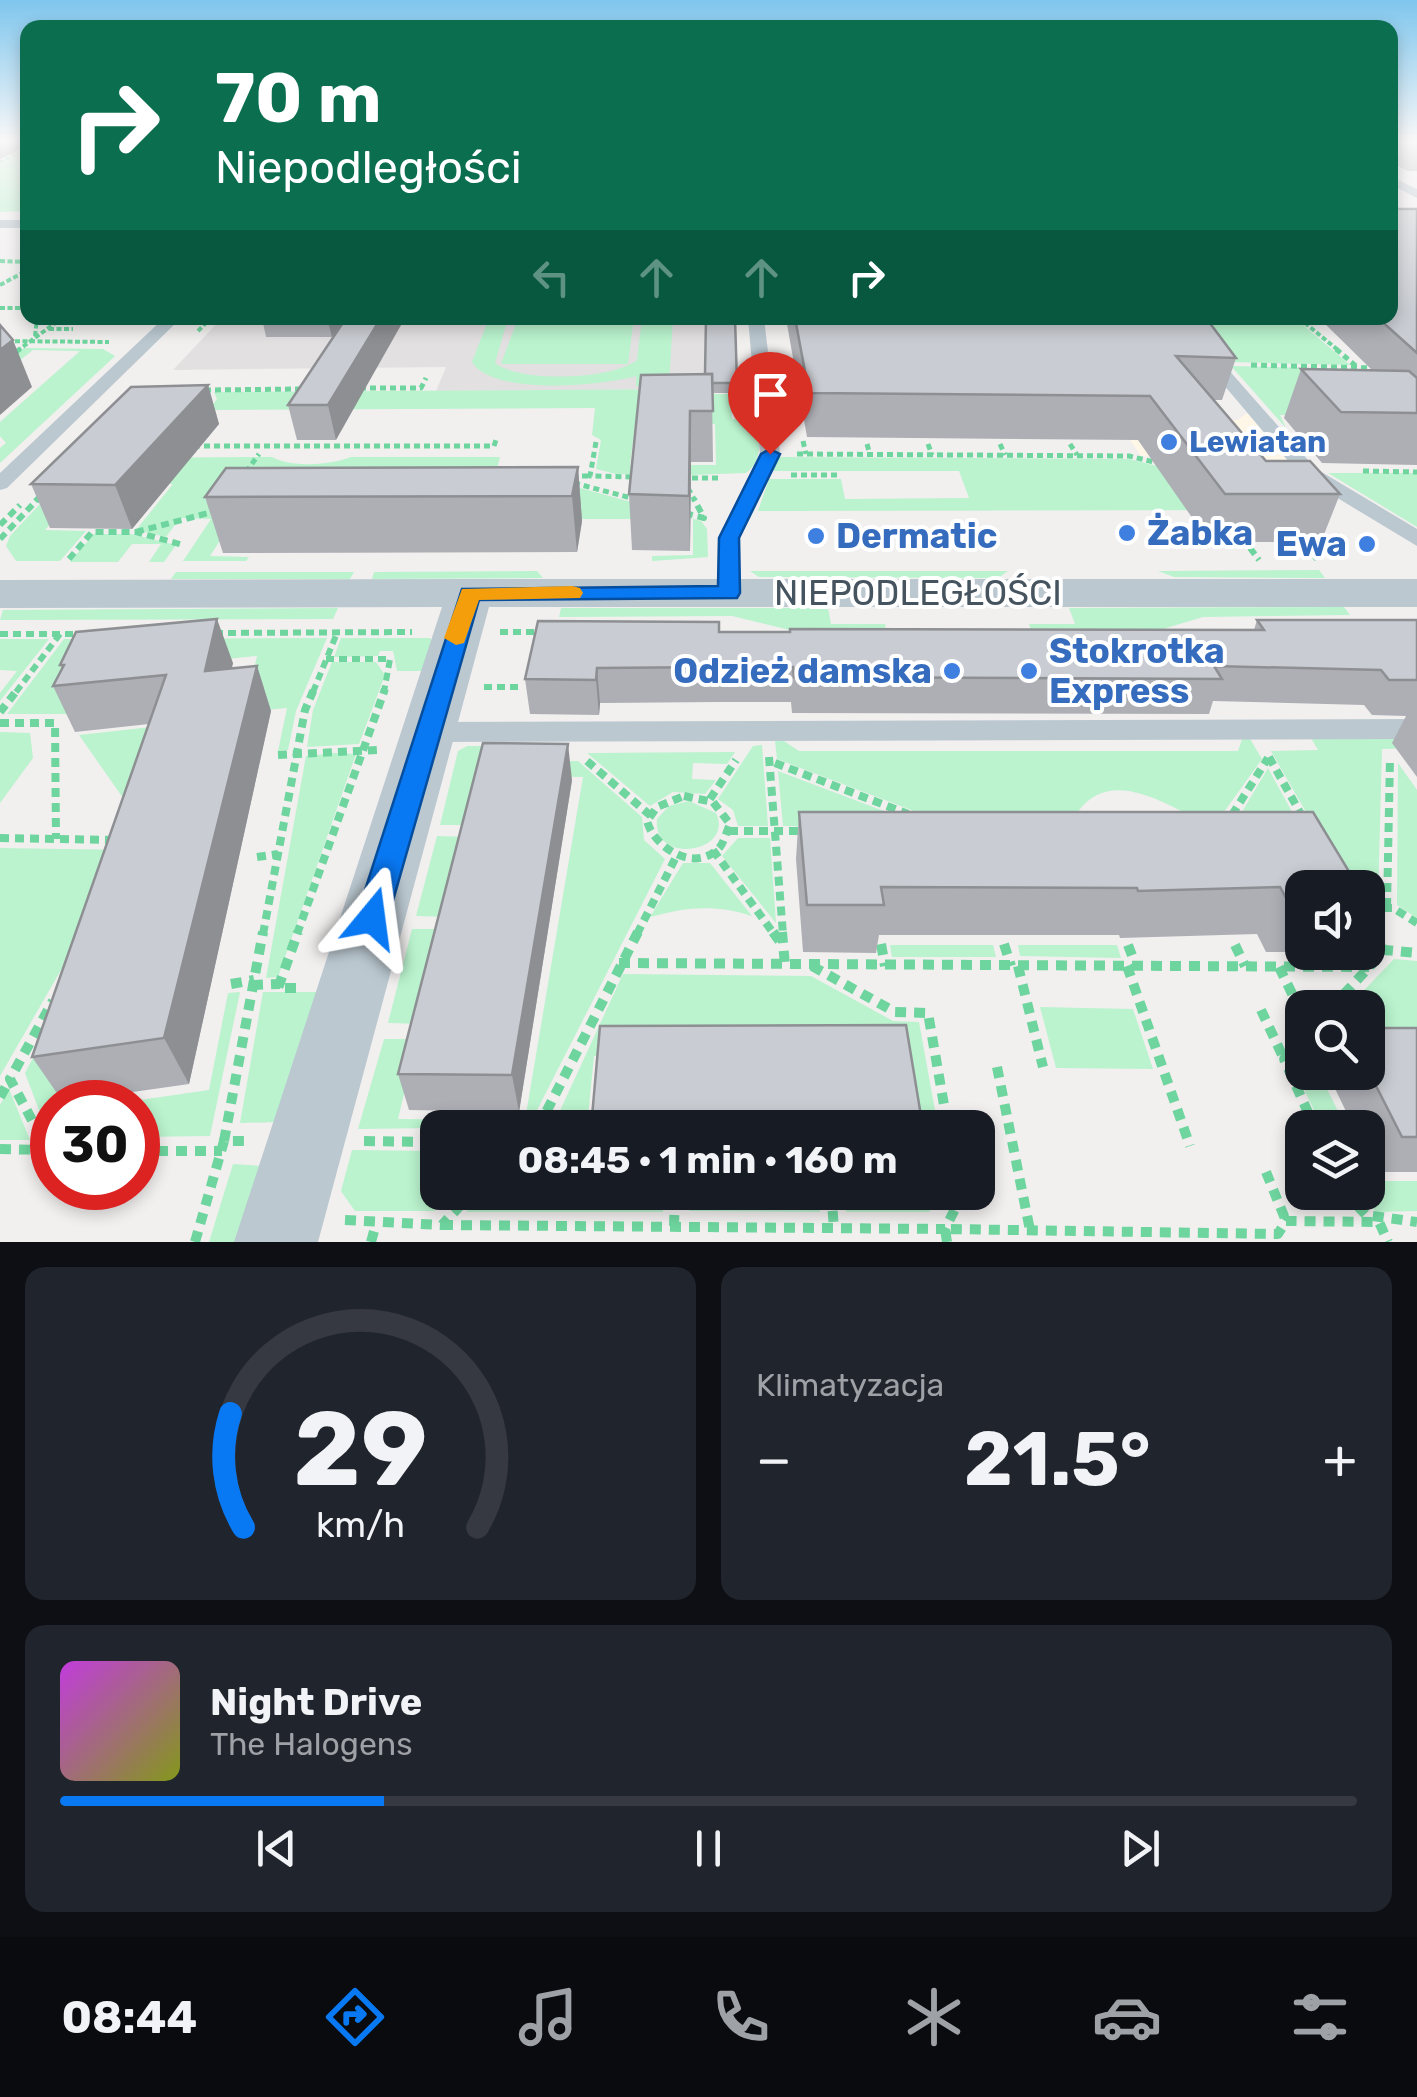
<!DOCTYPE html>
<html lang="pl">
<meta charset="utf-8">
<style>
body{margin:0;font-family:Rubik,sans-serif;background:#20242c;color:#f1f3f6;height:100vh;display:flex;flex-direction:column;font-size:38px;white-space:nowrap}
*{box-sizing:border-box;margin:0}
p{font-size:32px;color:#9ea1a6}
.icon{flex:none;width:55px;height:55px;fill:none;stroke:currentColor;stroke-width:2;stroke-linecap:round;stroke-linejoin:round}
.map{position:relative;height:1242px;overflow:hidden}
.panel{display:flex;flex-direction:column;gap:25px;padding:25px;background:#0d0f14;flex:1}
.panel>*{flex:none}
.guide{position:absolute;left:20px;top:20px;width:1378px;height:305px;border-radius:20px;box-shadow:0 5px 15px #0003;background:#0b6e4f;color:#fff;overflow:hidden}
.buttons{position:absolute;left:1285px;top:870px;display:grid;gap:20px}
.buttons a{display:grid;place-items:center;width:100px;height:100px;border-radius:20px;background:#171b24;box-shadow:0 5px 15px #0003;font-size:50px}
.speed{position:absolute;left:30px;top:1080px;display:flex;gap:20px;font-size:50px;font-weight:700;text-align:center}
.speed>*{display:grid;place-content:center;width:130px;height:130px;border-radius:50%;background:#171b24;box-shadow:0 5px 15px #0003;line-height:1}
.speed .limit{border:15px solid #d22;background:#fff;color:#111}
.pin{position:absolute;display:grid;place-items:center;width:85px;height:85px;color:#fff;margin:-102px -42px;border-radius:50% 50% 50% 0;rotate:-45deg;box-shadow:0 0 10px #0007}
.pin .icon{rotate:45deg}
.me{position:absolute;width:110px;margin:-55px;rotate:16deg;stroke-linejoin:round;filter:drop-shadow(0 0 8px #0008)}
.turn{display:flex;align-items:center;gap:35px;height:210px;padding:0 30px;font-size:45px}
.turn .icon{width:130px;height:130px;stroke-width:2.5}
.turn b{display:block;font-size:70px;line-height:85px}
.lanes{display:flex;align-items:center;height:95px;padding:0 30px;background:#0003;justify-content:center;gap:50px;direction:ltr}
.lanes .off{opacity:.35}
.big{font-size:75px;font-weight:700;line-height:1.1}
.panel .widget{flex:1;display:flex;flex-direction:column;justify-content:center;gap:15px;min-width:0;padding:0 35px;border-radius:20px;background:#20242c}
.panel .dial{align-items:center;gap:0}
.dial svg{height:260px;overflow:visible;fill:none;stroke:#363941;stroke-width:7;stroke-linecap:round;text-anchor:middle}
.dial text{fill:#f1f3f6;stroke:none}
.song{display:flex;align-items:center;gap:30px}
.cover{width:120px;height:120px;border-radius:15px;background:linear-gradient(135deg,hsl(290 70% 55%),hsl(70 70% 35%))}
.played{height:10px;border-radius:5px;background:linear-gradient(90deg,#0878f3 25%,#363941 25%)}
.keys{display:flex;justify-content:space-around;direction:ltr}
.heat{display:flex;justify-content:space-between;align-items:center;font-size:55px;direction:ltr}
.panel .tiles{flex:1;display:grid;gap:25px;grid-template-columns:1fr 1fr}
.widget:last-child{grid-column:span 2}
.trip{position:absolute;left:420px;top:1110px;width:575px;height:100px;border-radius:20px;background:#171b24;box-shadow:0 5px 15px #0003;font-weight:700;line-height:100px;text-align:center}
.menu{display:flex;height:160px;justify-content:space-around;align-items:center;background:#090b0e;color:#9ea1a6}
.menu .icon{width:70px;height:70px}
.menu .current{color:#0878f3}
.menu b{font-size:45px;color:#f1f3f6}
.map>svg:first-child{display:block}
</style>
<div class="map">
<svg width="1417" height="1242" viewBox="0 0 1417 1242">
<rect width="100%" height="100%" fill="#f2efef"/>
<!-- commercial -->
<path fill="#fef6e7" d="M1247 413 1294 469 1141 456 1115 418 1238 420Z"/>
<!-- education -->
<path fill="#e3e0e1" d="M222 318H706L704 389 436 391 446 367 173 370Z"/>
<!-- green -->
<g fill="#baf3ce">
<path d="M27 149V211L0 212V164Z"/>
<path d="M489 318H508L495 363C520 383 612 380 637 360L642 318H673L669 386H636V376C601 386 493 396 472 362Z"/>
<path d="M518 318H634L628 364H501Z"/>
<path d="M1189 318H1295L1350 365 1228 362Z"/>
<path d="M24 348 103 349 115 356 0 463V448L6 443 0 436V422L80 351 33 350 19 361 9 360Z"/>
<path d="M1231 366 1355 369 1417 426 1389 417 1280 415 1286 428Z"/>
<path d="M700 389 701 394H744L756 399H731L732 419H757C759 440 764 459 746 473L689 475V465H716L715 424H635L630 465H676V475L616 474 596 469 601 440 592 435 595 408 209 410 217 399 214 392Z"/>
<path d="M272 457C292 468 330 465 351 457H500L495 476 547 479 701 521 707 529 708 557 652 561V556L693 555V519H234L210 556 249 557 246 561H183L211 519 180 518 166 537 136 530 173 484 89 483 45 530 86 531 60 561H16L6 546 10 536 83 458Z"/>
<path d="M779 457 1129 459 1235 485 1256 510 758 511 769 479H841L845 499 969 498 959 471H772Z"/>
<path d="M1328 473H1417V527Z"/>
<path d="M94 534H131L176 545 164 562H149L161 544H132L118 562H70Z"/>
<path d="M1319 570 1325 578 1174 577 1158 571Z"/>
<path d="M537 571 543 578 372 579 374 572Z"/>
<path d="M750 571H1008L998 578 759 577Z"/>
<path d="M176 572H354L350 579H171Z"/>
<path d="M1344 607 1350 615 1203 617 1153 632 1031 630 1029 624H1075L1069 608Z"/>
<path d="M338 608 333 619 0 620 3 610Z"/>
<path d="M561 608H828L831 624H885L887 636 818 637 732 616 559 617Z"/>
<path d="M327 638 296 711 288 750 278 751 287 708 244 712 257 656 90 673 72 714H7L64 639Z"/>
<path d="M341 638H430L433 642 426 671H397L393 651H380L378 656 334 657Z"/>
<path d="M0 639H49L0 701V693L17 671 0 670Z"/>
<path d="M332 662H376L385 675 359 744 307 747 313 710Z"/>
<path d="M178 724 144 828 79 735Z"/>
<path d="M0 732 30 733 33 758 0 803Z"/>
<path d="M1311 738H1417V748L1382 749 1378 900 1368 902V888L1357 887 1318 833 1271 751 1318 750Z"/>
<path d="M1242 739H1250L1262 759 1214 826C1173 811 1113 762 1077 813L956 827 777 759 775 741H784L799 751H1238Z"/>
<path d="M762 745 768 826H738L733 810 718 799 753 746Z"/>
<path d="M467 746H493L508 761H578L642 817 644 840 665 859 532 1120 519 1127 358 1129 384 1039H417L398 1119 525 1120 583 777 483 775 471 825H440L458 751Z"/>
<path d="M735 752 727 764 693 763 692 779 716 780 705 794 673 792 650 806 587 753Z"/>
<path d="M335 753 356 754 278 977 266 978 306 756Z"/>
<path d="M1398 763 1417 790V918L1397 905Z"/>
<path d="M1268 768 1301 828 1233 827Z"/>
<path d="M778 771 929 828 783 826Z"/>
<path d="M689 801 716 813C735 853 652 866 657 819L669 806Z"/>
<path d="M437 836 467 837 448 917 416 916Z"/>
<path d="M738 838H770L776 923 722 856Z"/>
<path d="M0 848 130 850 0 1076Z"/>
<path d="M683 863H710L752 916C716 904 686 907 650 917Z"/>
<path d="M133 870 59 1102H52L50 1139 25 1073Z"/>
<path d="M412 929H445L422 1024 388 1023Z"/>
<path d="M890 945H993L996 957H892Z"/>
<path d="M1018 945H1117L1121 958 1020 956Z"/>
<path d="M1394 959 1417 961V1059H1368V1008H1347Z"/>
<path d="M623 974 811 976 893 1021 919 1022 938 1127H919L908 1055 594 1056 587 1127 552 1128Z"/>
<path d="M240 992 210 1136 138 1137V1102H126L209 1090 228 993Z"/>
<path d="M263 992H321L278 1122 240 1123Z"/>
<path d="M1040 1007 1133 1009 1153 1069 1056 1068Z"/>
<path d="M1302 1053V1072L1319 1073 1346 1127H1322L1292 1064Z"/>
<path d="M9 1089 30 1140H0V1105Z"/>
<path d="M352 1150 437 1151 438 1192 454 1193 434 1211H355L341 1191Z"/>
<path d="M233 1164 263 1166 236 1242H209Z"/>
<path d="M1368 1171 1373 1181H1417V1211L1377 1212 1354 1195 1368 1192Z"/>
<path d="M486 1193H663V1212H466Z"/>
<path d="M689 1193H819L820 1212 689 1211Z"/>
<path d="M844 1193V1192L947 1193 929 1212H846Z"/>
</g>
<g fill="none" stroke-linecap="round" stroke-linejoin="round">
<!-- path-far5 -->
<path stroke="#6ed59e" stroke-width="2.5" stroke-dasharray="4 2.5" stroke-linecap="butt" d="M0 162 28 148"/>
<!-- path-far4 -->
<g stroke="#6ed59e" stroke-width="4" stroke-dasharray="5 2.5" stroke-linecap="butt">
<path d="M0 261 28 262"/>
<path d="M0 285 28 270"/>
<path d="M0 308H28"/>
<path d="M1299 318 1339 351"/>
<path d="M49 329H73"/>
<path d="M198 331 211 318"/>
<path d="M35 336 37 318"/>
<path d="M0 341 109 342"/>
<path d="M17 351 62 318"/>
</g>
<!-- path-far3 -->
<g stroke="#6ed59e" stroke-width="5" stroke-dasharray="6 4" stroke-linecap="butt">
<path d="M1336 349 1357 367"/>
<path d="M0 364 20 349"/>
<path d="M1251 365 1373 368"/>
<path d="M360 388H421L426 378"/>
<path d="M205 390 302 389"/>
<path d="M803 441 806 454"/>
<path d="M596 442 590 476 635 477"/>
<path d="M867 444 870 455"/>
<path d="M928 444 932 455"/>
<path d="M1000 444 1005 455"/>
<path d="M1070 444 1077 455"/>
<path d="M194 446H494L497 437"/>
<path d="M797 454 1129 456 1158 463"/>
<path d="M1363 471 1417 472"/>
<path d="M246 472 259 454"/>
<path d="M791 475H840"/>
<path d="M572 476H590"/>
<path d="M682 478H722"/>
<path d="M574 483 635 499"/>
<path d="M688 488 695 501"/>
<path d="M35 501 41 495"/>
</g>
<!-- path-far2 -->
<g stroke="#6ed59e" stroke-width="6" stroke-dasharray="8 5" stroke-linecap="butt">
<path d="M685 513 704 518 694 499"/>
<path d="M0 525 20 505"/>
<path d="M136 532 216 511"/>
<path d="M0 539 38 499"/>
<path d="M1250 548 1259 560"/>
<path d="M69 559 92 532H136L183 545"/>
<path d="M1317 559 1312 553 1340 535"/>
<path d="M500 632H542"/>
<path d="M215 633 412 632"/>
<path d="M0 634H82"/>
<path d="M326 659H390L384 692"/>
<path d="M484 687H523"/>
<path d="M16 692 60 634"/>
<path d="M313 692 337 633"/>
</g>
<!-- path-far1 -->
<g stroke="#6ed59e" stroke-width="8" stroke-dasharray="9 6" stroke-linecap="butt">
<path d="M0 712 18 689"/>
<path d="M0 723H55L56 839"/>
<path d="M278 755 377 750"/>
<path d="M769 757 783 934"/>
<path d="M1269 757 1302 816"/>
<path d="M587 761 651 816"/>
<path d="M775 763 908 814"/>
<path d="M684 796 713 802 730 824C727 830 724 842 720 847 696 874 654 848 647 821L657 807Z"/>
<path d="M710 799 736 760"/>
<path d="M1232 815 1268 758"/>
<path d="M729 831H805"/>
<path d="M0 838 114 840"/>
<path d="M713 850 774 934"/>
<path d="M257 857 278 854"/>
<path d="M1387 907 1390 758"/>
<path d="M1368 908H1393L1417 923"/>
<path d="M263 934 305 710 314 689"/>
<path d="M297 934 385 689"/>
<path d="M637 934 676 857"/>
</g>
<!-- path -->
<g stroke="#6ed59e" stroke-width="10" stroke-dasharray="11 8" stroke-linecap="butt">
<path d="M773 932 783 946"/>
<path d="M782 932 785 965"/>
<path d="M1368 936 1385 950 1417 953"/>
<path d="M881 944 885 966"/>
<path d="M1004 944 1011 966"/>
<path d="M1128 945 1136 966"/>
<path d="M1235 945 1245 966"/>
<path d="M619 963 1369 967"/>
<path d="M812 966 895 1012 928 1013 948 1128"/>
<path d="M1018 966 1043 1067"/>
<path d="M1127 966 1190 1146"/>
<path d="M1279 967 1302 1014"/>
<path d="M231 984 254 980"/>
<path d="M252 985 280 984"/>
<path d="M296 988H278L298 932"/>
<path d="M1331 1008 1385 950"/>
<path d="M1261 1010 1284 1059"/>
<path d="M1302 1038 1284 1059 1315 1128"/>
<path d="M997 1067 1030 1230"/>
<path d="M0 1097 10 1079"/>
<path d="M538 1128 638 932"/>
<path d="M224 1141 263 932"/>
<path d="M364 1141 438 1142"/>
<path d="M0 1149 48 1150"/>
<path d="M52 1150H48L10 1079 53 1001"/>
<path d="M138 1151H222"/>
<path d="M1266 1172 1286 1221"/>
<path d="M831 1192 834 1228"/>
<path d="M1345 1192 1366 1215 1417 1222"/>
<path d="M345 1220 442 1225 473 1192"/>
<path d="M442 1225 945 1229 960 1199 959 1192"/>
<path d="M674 1226 675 1192"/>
<path d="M195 1242 224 1141H248"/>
<path d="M371 1242 376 1224"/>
<path d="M947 1242 945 1229 1278 1234 1286 1221 1379 1222 1388 1242"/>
</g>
<!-- service -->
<g fill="#bbc8d0" fill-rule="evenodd">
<path d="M1390 176 1417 189V198L1390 184Z"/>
<rect x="0" y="220" width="28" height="8"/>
<path d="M164 318H181L7 488 0 490V473Z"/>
<path d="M748 318H764L780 454 740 537 741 593 729 600 717 593 718 537 760 454Z"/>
<path d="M1167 318H1183L1315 468 1417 529V546L1301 476Z"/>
<path d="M1417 719V739L427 742 417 739 413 732 417 725 427 722Z"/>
</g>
<!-- minor -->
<path fill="#bbc8d0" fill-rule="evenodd" d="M470 579H1417V607H489L318 1242H234L442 607 0 608V580Z"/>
</g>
<!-- wall -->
<g fill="#adafb5">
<path d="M1390 140H1417V171H1408L1390 162Z"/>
<path d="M1417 209V465L1322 463 1284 418 1301 369 1372 370 1319 318H1390Z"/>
<path d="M262 318H345L332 337H266Z"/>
<path d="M346 318 336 440H297L288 405Z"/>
<path d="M735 318 737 393H712L713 462H691L690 551 632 550 629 494 705 374Z"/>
<path d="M788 318H1057L1236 358 1222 400H1214L1266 461 1340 494 1321 542H1209L1138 440 807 437 787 324Z"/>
<path d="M208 385 219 424 132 529 50 528 31 484Z"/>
<path d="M578 467 582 521 577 552 223 553 205 497Z"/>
<path d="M1257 620H1417V777L1392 743 1406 716 1372 715 1364 705 1213 701 1209 714 792 713 791 702H718L600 703 599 715 530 714 525 679 719 632 1254 630Z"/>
<path d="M233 663 231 668 257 666 271 711 189 1084 63 1102 32 1057 149 724 75 732 53 686 62 669 60 665Z"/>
<path d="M572 780 519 1112 409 1110 398 1074Z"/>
<path d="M799 812 1302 888V952H1266L1257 934 1120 938 1119 935H879L876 953 803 952 796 859Z"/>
<path d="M1368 1028H1417V1172H1376L1368 1156V1128H1354L1327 1072H1368Z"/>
</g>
<!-- shaded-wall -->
<g fill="#8d8f93">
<path d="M3 140H28V146L0 159V142Z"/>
<path d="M327 318H345L332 337Z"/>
<path d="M381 318H405L336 440 328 405Z"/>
<path d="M13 340 32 387 0 415V350Z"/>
<path d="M208 385 219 424 132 529 115 485Z"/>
<path d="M690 411 691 462 690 551 689 496Z"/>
<path d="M578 467 582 521 577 552 572 496Z"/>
<path d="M217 619 233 663 222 717 205 671Z"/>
<path d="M257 666 271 711 189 1084 164 1038Z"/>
<path d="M597 668 600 703 599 715 596 680Z"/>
<path d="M568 744 572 780 519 1112 512 1075Z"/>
</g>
<!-- building -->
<g fill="#c9ccd2" stroke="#8d8f93" stroke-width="2.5">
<path d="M1390 209H1417V353L1378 318H1390Z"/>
<path d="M346 318H381L328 405H288Z"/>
<path d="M706 318H735L737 383H712V374H705Z"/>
<path d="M795 318H1057L1209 322 1236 358 1176 356 1266 461H1310L1340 494H1225L1150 396 809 393Z"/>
<path d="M0 325 13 340 0 350Z"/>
<path d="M1301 369 1409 371 1417 378V413L1341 412Z"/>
<path d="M712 374 713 411H690L689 496 629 494 641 375Z"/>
<path d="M208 385 115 485 31 484 131 387Z"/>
<path d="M578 467 572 496 205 497 226 468Z"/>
<path d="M217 619 205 671 257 666 164 1038 32 1057 166 675 53 686 64 665H60L76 632Z"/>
<path d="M1257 620H1417V680H1389L1381 670 1214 666 1222 679 794 677 793 667H719L597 668 596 680 525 679 538 621 719 622V632H790V629L1264 630Z"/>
<path d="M483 743 568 744 512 1075 398 1074Z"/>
<path d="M799 812H1313L1359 888H1302V905H1290L1280 887 1138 891 1137 888 881 887 884 905H807Z"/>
<path d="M906 1025 923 1128H591L600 1026Z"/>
<path d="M1368 1028H1417V1137H1402L1368 1070Z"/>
</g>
<!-- sky -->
<linearGradient id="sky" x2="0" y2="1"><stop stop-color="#7fc6ed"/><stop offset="0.45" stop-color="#f9f8f8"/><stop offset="1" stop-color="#f9f8f8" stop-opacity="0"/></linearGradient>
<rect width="1417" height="314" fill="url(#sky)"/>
<!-- route -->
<path fill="#0878f3" stroke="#054e9e" stroke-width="2.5" d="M770 449 780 454 739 538 740 593 737 598 479 600 388 918 383 927 372 931 361 927 356 918 462 589 718 586 719 538 761 454Z"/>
<!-- slow -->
<path fill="#f59e0b" d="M572 586 580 588 583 593 580 598 479 600 464 643 456 645 444 638 462 589Z"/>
<!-- markers -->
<g fill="#3f7fe0" stroke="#fff" stroke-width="4">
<circle cx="1169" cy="442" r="10"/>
<circle cx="1127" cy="533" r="10"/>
<circle cx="816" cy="536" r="10"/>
<circle cx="1367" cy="544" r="10"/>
<circle cx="952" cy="671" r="10"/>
<circle cx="1029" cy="671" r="10"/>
</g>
<g text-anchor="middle" stroke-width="8" stroke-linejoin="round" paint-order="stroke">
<!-- far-shop labels -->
<g font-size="30" font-weight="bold" fill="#366cbe" stroke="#fff" text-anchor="start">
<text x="1189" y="452">Lewiatan</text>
</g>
<!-- shop labels -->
<g font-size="35" font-weight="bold" fill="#366cbe" stroke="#fff" text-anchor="start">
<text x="1147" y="545">Żabka</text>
<text x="836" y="548">Dermatic</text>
<text x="1347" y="556" text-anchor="end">Ewa</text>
<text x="1049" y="663">Stokrotka<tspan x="1049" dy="40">Express</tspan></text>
<text x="932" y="683" text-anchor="end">Odzież damska</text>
</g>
<!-- street labels -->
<g font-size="35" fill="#45545f" stroke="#fff">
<text x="918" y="605">NIEPODLEGŁOŚCI</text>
</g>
</g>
</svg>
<div class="buttons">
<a><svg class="icon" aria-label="sound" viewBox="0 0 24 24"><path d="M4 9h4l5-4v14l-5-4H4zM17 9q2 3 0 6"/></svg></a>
<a><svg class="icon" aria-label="search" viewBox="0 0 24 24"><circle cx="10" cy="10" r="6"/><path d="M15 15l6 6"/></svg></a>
<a><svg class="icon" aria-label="layers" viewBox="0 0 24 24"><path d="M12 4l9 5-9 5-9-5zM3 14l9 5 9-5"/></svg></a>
</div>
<div class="speed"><div class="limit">30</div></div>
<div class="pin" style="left:770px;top:454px;background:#d93025"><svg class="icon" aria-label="arrive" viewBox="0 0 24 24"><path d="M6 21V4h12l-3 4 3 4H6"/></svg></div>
<svg class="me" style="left:372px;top:918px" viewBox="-20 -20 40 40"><path d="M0-17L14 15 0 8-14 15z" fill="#0878f3" stroke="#fff" stroke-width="4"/></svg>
<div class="trip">08:45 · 1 min · 160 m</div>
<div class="guide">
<div class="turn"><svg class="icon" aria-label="right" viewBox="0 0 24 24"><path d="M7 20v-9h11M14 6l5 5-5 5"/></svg><div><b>70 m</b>Niepodległości</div></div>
<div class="lanes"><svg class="icon off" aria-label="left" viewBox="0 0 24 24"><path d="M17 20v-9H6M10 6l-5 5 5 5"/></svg><svg class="icon off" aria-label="ahead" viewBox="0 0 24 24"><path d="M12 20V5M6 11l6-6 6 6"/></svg><svg class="icon off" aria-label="ahead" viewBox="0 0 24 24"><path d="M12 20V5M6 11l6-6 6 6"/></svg><svg class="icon" aria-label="right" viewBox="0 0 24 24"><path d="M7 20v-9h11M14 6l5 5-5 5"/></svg></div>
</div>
</div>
<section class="panel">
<div class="tiles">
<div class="widget dial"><svg viewBox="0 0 100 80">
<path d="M14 69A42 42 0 1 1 86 69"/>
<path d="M14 69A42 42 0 0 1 10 34" stroke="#0878f3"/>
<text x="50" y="56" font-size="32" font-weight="700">29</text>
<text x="50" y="72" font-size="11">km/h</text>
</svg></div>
<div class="widget"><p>Klimatyzacja</p>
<div class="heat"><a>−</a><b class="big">21.5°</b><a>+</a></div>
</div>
<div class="widget">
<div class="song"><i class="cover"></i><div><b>Night Drive</b><p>The Halogens</p></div></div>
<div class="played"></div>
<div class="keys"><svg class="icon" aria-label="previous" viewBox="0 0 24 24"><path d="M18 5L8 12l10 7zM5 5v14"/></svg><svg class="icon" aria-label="pause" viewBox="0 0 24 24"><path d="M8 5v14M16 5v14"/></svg><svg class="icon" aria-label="next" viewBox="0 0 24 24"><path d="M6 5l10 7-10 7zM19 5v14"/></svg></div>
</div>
</div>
</section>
<nav class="menu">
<b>08:44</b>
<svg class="icon current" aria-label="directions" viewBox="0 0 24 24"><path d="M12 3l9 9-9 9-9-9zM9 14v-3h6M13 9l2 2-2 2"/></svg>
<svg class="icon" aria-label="music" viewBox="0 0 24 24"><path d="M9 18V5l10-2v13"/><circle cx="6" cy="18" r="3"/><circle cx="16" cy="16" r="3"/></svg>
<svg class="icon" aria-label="phone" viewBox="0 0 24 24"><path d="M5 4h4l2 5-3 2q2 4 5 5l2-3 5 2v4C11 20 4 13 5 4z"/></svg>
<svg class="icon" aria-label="climate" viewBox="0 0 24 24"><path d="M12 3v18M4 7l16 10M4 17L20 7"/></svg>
<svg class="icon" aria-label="car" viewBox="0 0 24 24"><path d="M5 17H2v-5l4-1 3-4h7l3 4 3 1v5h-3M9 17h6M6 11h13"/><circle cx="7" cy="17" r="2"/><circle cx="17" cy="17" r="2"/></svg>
<svg class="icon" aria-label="filters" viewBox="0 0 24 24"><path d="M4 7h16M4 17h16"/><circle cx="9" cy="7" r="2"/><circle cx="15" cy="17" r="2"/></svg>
</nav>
